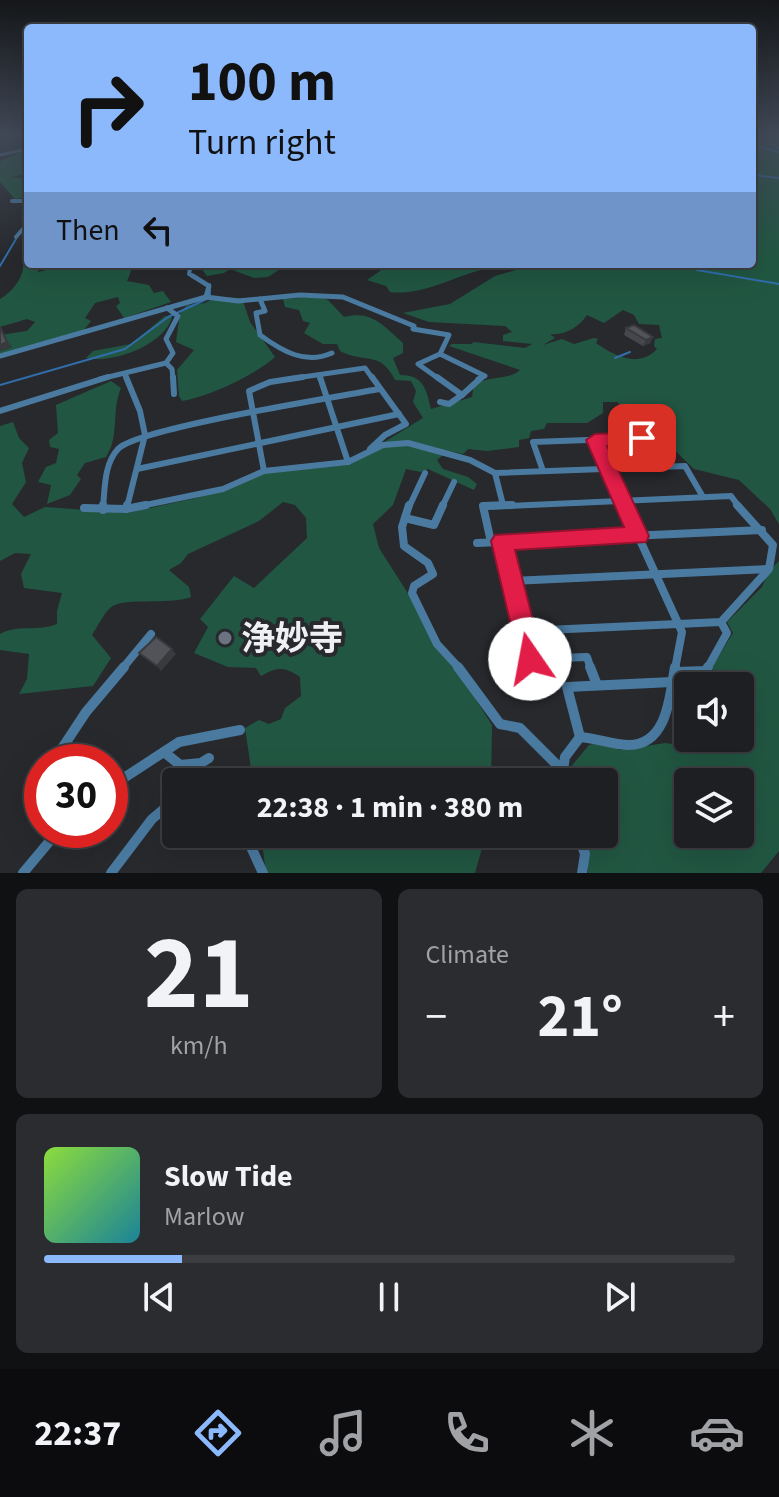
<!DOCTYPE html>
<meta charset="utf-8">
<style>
body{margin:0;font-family:"Source Sans 3","Noto Sans JP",sans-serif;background:#2a2c2f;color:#f1f3f6;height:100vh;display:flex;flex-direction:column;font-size:30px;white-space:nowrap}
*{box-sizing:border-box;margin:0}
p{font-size:26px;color:#a0a2a5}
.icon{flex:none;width:44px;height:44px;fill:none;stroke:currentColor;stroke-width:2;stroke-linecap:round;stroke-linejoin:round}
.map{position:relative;height:873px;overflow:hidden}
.details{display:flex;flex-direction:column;gap:16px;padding:16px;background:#101113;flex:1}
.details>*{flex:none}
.top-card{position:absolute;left:24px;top:24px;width:732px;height:244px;border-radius:8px;box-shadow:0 8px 32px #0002,0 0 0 2px #3b3d40;background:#8bb9fc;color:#111;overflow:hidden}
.fabs{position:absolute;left:674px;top:672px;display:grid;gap:16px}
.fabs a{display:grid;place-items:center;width:80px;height:80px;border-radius:8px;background:#1d1f22;box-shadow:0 8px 32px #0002,0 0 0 2px #3b3d40;font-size:40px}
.speed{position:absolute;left:24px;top:744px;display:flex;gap:16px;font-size:40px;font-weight:700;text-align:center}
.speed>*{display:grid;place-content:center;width:104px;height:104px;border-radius:50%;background:#1d1f22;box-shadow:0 8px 32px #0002,0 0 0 2px #3b3d40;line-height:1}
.speed .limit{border:12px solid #d22;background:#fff;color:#111}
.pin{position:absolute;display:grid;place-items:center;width:68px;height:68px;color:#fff;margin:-34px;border-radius:16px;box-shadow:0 4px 12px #0006}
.me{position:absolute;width:88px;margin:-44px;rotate:348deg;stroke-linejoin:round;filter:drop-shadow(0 0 6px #0008)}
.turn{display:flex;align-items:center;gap:28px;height:168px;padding:0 32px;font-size:36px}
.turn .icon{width:104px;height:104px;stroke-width:2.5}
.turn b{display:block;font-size:56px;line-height:68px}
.then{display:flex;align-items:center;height:76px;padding:0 32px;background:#0003;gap:16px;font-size:30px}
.big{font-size:60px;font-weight:700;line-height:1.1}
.details .tile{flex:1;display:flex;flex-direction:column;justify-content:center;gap:12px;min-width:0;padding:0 28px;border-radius:12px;background:#2a2c2f}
.details .dial{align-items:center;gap:0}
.dial b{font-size:104px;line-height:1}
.song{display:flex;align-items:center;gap:24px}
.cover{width:96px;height:96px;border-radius:12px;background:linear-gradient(135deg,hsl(90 70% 55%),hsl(190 70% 35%))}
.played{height:8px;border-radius:4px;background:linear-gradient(90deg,#8bb9fc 20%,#3b3d40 20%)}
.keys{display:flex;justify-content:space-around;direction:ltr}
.heat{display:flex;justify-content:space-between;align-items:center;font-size:44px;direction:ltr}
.details .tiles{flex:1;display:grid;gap:16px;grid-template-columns:1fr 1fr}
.tile:last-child{grid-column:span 2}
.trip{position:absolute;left:162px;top:768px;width:456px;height:80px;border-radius:8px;background:#1d1f22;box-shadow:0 8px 32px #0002,0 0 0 2px #3b3d40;font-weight:700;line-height:80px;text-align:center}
.tab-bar{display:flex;height:128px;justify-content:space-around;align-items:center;background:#0c0c0e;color:#a0a2a5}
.tab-bar .icon{width:56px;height:56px}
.tab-bar .current{color:#8bb9fc}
.tab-bar b{font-size:36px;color:#f1f3f6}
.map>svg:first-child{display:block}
</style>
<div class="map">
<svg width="779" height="873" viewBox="0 0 779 873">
<rect width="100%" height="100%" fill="#27292d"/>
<!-- green -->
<g fill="#215742" fill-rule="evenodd">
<path d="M752 135H779V524L770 509 739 480 694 469 640 417 624 416 618 402H603V413L587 423H547L544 429 531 431 529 438 519 440V447L487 451 468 449 463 454 448 451 437 460 443 469 468 477 477 484 474 490 428 469 421 472 406 469 393 505 373 524 379 548 492 725 491 782H253L245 728 259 720 269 724 281 719 285 708 301 696 300 677C284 666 277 667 261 676L256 668 228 667 194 653 208 627 200 619 234 576 254 588 307 538 306 518 295 505 283 502 259 521 188 554 181 563 169 570 189 587 191 597C168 606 122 596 110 608 103 615 97 627 92 635L111 658 93 686 19 694 27 679 29 654 0 650V634C18 624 38 632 57 624V611L62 593 24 588 21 574 31 554 15 553 0 561V426L13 422 19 438 29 448 22 463 26 482 12 504 24 517 45 507 127 513 196 498 264 473 347 465 423 418 413 402 416 391 411 381 395 380C380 350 366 364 340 351L337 344H323L304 333 310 323 303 321 299 310 285 307 283 299 320 297 328 300 344 317C371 310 383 325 403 343V353L393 358 400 375C423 375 426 388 431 409L472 397 474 384C489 376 510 380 520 370L449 346 452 344H472L473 342 525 348 532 344 503 341V335L512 332 505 326 429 322 403 313 450 304 495 276 523 268C476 257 437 298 390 292L386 286 367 280 390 264H752ZM623 310 634 315 639 324 659 325 662 338 655 339 654 346 657 349C639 368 616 357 596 343L598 339 594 338 574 344 562 339 543 345 555 338 550 334C565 336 580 326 587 315L604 323Z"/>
<path d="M28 150V173L12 177 28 178V191L23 198 15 199 0 182V161Z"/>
<path d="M28 249V264H37L35 266 39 272 69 264H134L127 281 149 285 154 293 163 291 171 302 124 318 116 306 120 303 118 297 95 303 85 318 91 321 83 331 0 355V351L12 347 0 335 27 331 35 322 27 319 0 327V299C14 291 26 275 23 258Z"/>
<path d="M204 264H288L268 277 254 278 230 269 224 273 207 276 201 268Z"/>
<path d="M215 297 242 298 250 322 275 357C255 375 208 397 182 401L179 396 177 370 194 350 176 342 180 313 187 305 205 303Z"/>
<path d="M165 316 172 317C165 345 112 364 86 358L93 351 131 344Z"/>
<path d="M111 381 121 388C111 411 120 436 106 457L85 463 77 475 81 479 70 495 47 504 51 485 38 482 46 467 56 463 59 449 50 447 49 440 58 433 56 405Z"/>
<path d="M779 561V851L761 873H588V834H604V782H564V775L589 745 601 742 620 750 665 743 681 745 686 733 688 738H740V686H719L712 667 733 633 727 622 762 587 769 571ZM688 782H740V834H688Z"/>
<path d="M261 834H486L475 873H266Z"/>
</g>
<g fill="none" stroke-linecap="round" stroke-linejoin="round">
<!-- stream -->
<g stroke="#316dab" stroke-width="2">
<path d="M764 135 779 148"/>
<path d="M752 145 779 152"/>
<path d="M752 175 779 178"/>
<path d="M0 266 16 239"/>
<path d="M697 270 779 284"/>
<path d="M210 284V296"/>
<path d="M615 358 630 352"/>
<path d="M0 385 125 349 168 317 209 298"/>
</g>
<!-- minor-far5 -->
<path stroke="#4a7aa0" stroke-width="3" d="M0 155 27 149"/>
<!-- minor-far4 -->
<g stroke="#4a7aa0" stroke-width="4">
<path d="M12 201H28"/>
<path d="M16 237 28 223"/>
<path d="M191 264 189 274 196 278"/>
</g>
<!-- minor-far3 -->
<g stroke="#4a7aa0" stroke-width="5">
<path d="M193 276 209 286 206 297"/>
<path d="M260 299 265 311 256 313 260 335C282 351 305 365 332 353"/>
<path d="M0 356 206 297 238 301 300 295 343 297 414 326 413 329 449 335 440 354"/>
<path d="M166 363 172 369 173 379"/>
<path d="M125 374 127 379"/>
<path d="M319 375 320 379"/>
<path d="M100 379 166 363 173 353 166 339 178 316 167 308"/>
<path d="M289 379 365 368 373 379"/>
<path d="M439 379 418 364 440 354 485 376 478 379"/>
</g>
<!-- minor-far2 -->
<g stroke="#4a7aa0" stroke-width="6">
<path d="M126 377 140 411 145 435 127 507"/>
<path d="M173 377 174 394"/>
<path d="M320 377 348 462"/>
<path d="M437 377 462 395 482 377"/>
<path d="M440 402 449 404 462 395"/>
<path d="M0 411 108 377"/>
<path d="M595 440 625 507"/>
<path d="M370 449 385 435 406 424 372 377"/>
<path d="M137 469 399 414"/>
<path d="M264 471 249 391 270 382 303 377"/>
<path d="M543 471 533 442 642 438 656 467"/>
<path d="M495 473 503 505"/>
<path d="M103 507C105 488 104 464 118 449 137 428 338 397 379 389"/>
<path d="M136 507 223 489 264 471 348 462 383 445 408 443 470 460 495 473 685 466 703 497"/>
<path d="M409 507 425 473"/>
<path d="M442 507 454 482"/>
<path d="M483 507 731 496 739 507"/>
</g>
<!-- minor-far1 -->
<g stroke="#4a7aa0" stroke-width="8">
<path d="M409 505 402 527 404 546 428 563 433 574 414 586 412 593 437 644 460 669"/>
<path d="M624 505 682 632 675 669"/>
<path d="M84 508 126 509 146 505"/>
<path d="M126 509 127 505"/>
<path d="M103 510V505"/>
<path d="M405 518 434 525 443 505"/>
<path d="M502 541 530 659 587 657 591 669"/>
<path d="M491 542 483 506 512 505"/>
<path d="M477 543 762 530"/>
<path d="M512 581 768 569"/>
<path d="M525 631 721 622 769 569 773 545 737 505"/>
<path d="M122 669 151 634"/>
<path d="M707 669 727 633 721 622"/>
</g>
<!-- minor -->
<g stroke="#4a7aa0" stroke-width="10">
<path d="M458 667 500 724 520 728 560 768"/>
<path d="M590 667 597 685"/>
<path d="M676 672 706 671 708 667"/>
<path d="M580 737 567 687 672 682"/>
<path d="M164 752 180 765 201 763 209 758"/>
<path d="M53 762 86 712 124 667"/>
<path d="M561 782 565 757 580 737C596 738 613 745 629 745 668 745 670 694 675 667"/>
<path d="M110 787 179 742 240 730"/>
<path d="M245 834 263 873"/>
<path d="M578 834 585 854 582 873"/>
<path d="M23 873 59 830"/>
<path d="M111 873 152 819 176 799"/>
</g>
</g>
<!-- wall -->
<path fill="#46474c" d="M626 328 653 337 650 343 643 346 624 335Z"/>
<!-- shaded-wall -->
<g fill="#393a3e">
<path d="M0 326 11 347 0 351Z"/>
<path d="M653 337 650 343 643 346 646 340Z"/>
<path d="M172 649 176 654 161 671 157 666Z"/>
</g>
<!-- building -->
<g fill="#515358" stroke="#393a3e" stroke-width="2">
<path d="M634 325 653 337 646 340 626 328Z"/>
<path d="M0 327 7 342 0 345Z"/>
<path d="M156 637 172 649 157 666 139 653Z"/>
</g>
<!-- sky -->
<linearGradient id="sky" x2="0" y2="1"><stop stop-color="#151719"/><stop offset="0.52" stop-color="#414957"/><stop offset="1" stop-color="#414957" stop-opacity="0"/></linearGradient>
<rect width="779" height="258" fill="url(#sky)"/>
<!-- route -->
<path fill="#e11d48" stroke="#92132f" stroke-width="2" d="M642 432 651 438 648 443 607 446 649 536 646 542 515 550 543 659 539 668 530 672 521 668 491 541 495 535 624 527 586 440 595 434Z"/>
<!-- markers -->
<circle fill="#6b7280" stroke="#27292d" stroke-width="3" cx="225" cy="638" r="8"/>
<g text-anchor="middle" stroke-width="8" stroke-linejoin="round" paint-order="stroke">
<!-- near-poi labels -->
<g font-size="34" font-weight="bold" fill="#eff0f4" stroke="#27292d" text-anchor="start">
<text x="241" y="650">浄妙寺</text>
</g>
</g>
</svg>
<div class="fabs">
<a><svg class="icon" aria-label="sound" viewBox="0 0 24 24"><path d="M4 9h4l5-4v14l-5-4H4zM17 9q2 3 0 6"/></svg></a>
<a><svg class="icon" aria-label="layers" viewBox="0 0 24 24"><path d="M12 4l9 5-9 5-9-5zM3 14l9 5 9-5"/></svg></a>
</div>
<div class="speed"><div class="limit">30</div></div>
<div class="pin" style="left:642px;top:438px;background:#d93025"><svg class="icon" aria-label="arrive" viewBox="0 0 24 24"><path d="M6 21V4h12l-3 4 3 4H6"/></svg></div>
<svg class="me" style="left:530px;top:659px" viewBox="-20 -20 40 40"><circle r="19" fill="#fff"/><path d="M0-13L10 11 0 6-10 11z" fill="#e11d48"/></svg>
<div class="trip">22:38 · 1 min · 380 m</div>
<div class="top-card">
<div class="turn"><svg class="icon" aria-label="right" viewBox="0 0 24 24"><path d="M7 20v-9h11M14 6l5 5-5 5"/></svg><div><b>100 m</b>Turn right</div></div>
<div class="then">Then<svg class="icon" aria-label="left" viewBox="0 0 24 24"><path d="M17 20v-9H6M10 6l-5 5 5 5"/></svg></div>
</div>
</div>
<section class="details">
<div class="tiles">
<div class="tile dial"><b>21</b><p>km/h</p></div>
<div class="tile"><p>Climate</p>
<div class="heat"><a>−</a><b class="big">21°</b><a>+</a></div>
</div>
<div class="tile">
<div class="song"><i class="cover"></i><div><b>Slow Tide</b><p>Marlow</p></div></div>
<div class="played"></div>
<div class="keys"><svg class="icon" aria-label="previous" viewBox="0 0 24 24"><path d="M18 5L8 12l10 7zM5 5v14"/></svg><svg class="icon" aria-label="pause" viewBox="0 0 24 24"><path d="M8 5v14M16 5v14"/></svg><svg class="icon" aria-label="next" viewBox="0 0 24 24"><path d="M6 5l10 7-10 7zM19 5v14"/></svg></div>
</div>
</div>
</section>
<nav class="tab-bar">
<b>22:37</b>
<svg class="icon current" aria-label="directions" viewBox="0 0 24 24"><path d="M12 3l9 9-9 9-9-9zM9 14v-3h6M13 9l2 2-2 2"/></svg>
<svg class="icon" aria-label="music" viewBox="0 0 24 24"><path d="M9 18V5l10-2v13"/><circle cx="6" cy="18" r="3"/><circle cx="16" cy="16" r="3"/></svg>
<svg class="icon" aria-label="phone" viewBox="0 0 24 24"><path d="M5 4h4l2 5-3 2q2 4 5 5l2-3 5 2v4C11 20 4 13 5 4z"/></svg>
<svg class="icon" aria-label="climate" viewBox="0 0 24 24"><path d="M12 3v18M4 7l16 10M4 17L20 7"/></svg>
<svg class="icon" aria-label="car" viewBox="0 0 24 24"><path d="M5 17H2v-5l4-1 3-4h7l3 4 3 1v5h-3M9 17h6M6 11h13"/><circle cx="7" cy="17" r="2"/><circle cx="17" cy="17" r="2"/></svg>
</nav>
